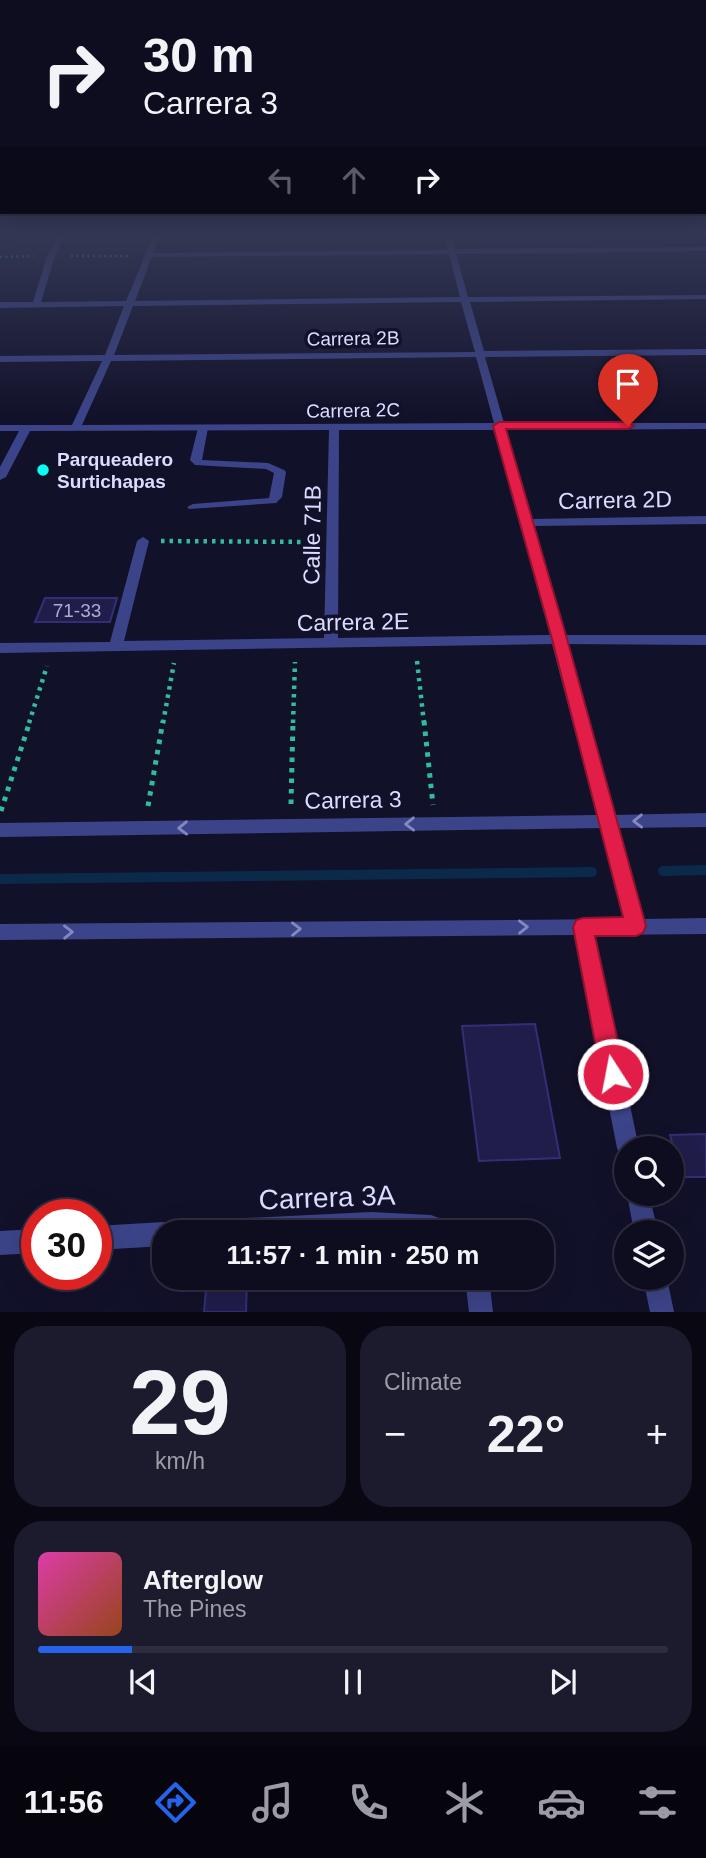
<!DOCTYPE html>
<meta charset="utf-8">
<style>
body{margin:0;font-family:Arial,sans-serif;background:#1c1b2d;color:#f1f3f6;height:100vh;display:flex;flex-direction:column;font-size:26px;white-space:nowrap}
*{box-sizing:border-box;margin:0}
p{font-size:23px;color:#9b9ca5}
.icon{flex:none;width:38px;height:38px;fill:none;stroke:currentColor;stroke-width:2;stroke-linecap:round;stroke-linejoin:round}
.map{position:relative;height:1312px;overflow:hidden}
.details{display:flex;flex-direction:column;gap:14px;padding:14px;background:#080712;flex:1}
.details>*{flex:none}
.top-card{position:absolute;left:0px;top:0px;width:707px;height:214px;box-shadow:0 7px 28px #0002,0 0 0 2px #2e2d3e;background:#0e0d20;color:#f1f3f6;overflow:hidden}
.tools{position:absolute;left:614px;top:1136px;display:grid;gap:14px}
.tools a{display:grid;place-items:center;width:70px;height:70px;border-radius:50%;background:#0e0d20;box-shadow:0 7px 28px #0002,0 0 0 2px #2e2d3e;font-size:35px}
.speed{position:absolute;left:21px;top:1199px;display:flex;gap:14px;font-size:35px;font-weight:700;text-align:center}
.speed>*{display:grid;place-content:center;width:91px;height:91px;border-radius:50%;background:#0e0d20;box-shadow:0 7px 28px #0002,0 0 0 2px #2e2d3e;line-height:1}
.speed .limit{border:10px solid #d22;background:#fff;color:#111}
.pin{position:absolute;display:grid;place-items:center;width:60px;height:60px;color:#fff;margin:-72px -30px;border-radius:50% 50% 50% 0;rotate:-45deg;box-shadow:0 0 7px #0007}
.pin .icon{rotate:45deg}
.me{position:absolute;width:77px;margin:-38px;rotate:349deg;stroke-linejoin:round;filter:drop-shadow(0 0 5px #0008)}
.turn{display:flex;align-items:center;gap:24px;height:147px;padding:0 28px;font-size:32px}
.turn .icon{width:91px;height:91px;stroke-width:2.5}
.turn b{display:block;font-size:49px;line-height:60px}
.lanes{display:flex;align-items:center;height:66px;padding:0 28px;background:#0003;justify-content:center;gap:35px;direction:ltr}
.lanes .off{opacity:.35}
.big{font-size:52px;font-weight:800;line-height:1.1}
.details .card{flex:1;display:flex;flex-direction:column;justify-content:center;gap:10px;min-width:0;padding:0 24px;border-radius:28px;background:#1c1b2d}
.details .dial{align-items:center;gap:0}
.dial b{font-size:91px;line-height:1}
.song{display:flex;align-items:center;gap:21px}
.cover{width:84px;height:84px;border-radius:10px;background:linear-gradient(135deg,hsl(320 70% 55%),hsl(20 70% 35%))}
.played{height:7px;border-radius:4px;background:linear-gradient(90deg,#2563eb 15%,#2e2d3e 15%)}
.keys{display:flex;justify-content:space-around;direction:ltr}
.heat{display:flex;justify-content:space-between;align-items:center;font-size:38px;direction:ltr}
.details .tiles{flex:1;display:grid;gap:14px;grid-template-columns:1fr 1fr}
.card:last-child{grid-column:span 2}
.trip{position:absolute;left:152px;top:1220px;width:402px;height:70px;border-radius:28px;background:#0e0d20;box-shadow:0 7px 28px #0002,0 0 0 2px #2e2d3e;font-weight:800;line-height:70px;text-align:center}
.dock{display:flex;height:112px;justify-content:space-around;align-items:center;background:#06050d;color:#9b9ca5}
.dock .icon{width:49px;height:49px}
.dock .current{color:#2563eb}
.dock b{font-size:32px;color:#f1f3f6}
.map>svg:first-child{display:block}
</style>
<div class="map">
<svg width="706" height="1312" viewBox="0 0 706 1312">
<rect width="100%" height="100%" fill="#12112a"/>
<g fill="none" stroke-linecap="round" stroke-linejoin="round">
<!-- stream -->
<g stroke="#0b2a49" stroke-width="10">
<path d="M663 871 706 870"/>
<path d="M0 879 592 872"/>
</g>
</g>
<!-- building -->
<g fill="#201d4b" stroke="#332f77" stroke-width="2">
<path d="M45 598H117L110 622H35Z"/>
<path d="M535 1024 560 1158 479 1161 462 1026Z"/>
<path d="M706 1134V1177H681L670 1135Z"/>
<path d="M207 1278H247L246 1312H204Z"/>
</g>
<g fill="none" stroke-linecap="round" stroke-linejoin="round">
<!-- path-far2 -->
<g stroke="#31bca0" stroke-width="2.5" stroke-dasharray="2 3.5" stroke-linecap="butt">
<path d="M71 256H129"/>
<path d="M0 257 34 256"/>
</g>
<!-- path-far1 -->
<g stroke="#31bca0" stroke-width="4.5" stroke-dasharray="3.5 5" stroke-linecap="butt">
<path d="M161 541 313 542"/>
<path d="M417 661 424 723"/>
<path d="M29 723 47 666"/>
<path d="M163 723 174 663"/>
<path d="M293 723 295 662"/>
</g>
<!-- path -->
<g stroke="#31bca0" stroke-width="5" stroke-dasharray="4.5 6" stroke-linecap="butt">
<path d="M424 721 433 805"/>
<path d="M291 804 293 721"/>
<path d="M148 806 163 721"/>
<path d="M1 811 30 721"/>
</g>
<!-- lane -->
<path fill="#3c4489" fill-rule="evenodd" d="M203 425 208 428 202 460 268 463 284 470 286 472 282 497 276 503 189 509 187 507 193 504 269 498 274 473 266 469 195 465 190 460 198 428Z"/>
<!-- street -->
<g fill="#3c4489" fill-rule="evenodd">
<path d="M59 234H66L55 256 41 302 126 301 154 234H161L153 253 447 250 444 234H450L455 249 706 247V251L456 254 468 297 706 295V299L470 302 484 351 706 349V355L485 357 504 423H706V429L506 430 531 519 706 516V524L533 526 563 635H706V645L566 644 614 815 706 813V827L618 828 643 919 706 918V934L594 935 639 1148H626V1158L620 1156 617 1148 575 935 0 940V924L625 919 601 828 0 837V823L597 815 552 644 0 653V643L110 642 137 541 143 537 149 541 124 641 324 638 329 430 30 431 6 477 0 480V467L19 431H0V425H72L102 361 0 362V356L105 355 124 306 0 308V302H33L47 256ZM449 254 460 297 135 301 152 257ZM461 302 475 352 114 355 133 306ZM476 357 494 423 82 425 111 361ZM339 430H495L550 635 338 638Z"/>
<path d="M627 1194H649L658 1232H634Z"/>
<path d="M371 1212 431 1215 455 1224 459 1232H195L199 1224 207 1220Z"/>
<path d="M164 1222 172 1226 175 1232H164V1246L96 1250V1226Z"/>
<path d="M37 1229V1253L0 1255V1231Z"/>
<path d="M465 1278H489L493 1312H469Z"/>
<path d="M643 1278H667L674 1312H650Z"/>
</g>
</g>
<!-- one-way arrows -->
<defs><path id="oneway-chevron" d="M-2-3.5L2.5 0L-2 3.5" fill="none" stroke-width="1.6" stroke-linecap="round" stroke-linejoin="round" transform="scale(1.75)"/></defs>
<g stroke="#8488be">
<use href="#oneway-chevron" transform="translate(638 821) rotate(179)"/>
<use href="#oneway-chevron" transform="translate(410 824) rotate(179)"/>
<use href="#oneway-chevron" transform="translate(183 828) rotate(179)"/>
<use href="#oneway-chevron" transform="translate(523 927) rotate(-1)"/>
<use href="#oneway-chevron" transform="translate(296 929) rotate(-1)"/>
<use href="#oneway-chevron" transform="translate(68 932) rotate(-1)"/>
</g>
<!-- sky -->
<linearGradient id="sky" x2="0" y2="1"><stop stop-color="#0a0917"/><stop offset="0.56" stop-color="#333855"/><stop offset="1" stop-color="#333855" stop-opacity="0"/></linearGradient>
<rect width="706" height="417" fill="url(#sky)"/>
<!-- route -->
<path fill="#e11d48" stroke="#92132f" stroke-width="2" d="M499 422H628L634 426 628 429H506L567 639 646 926 643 933 636 936H595L625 1074 622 1082 613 1086 605 1082 601 1074 573 927 576 920 583 918 623 917 552 639 493 426Z"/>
<!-- markers -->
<circle fill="#08fdf3" stroke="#12112a" stroke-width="2.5" cx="43" cy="470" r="7"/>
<g text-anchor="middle" stroke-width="7" stroke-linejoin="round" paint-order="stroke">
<!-- far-street labels -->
<g font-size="19" fill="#dbdcff" stroke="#12112a">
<text transform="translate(353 338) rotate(-1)" y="7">Carrera 2B</text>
<text transform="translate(353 410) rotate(-1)" y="7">Carrera 2C</text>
</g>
<!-- far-poi labels -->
<g font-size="19" font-weight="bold" fill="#dbdcff" stroke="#12112a" text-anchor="start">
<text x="57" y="466">Parqueadero<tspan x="57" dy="22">Surtichapas</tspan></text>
</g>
<!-- number labels -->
<g font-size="19" fill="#acacd2">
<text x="77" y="617">71-33</text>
</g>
<!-- street labels -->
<g font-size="23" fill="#dbdcff" stroke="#12112a">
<text transform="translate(615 500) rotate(-1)" y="8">Carrera 2D</text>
<text transform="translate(312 535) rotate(-89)" y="8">Calle 71B</text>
<text transform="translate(353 622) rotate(-1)" y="8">Carrera 2E</text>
<text transform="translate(353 800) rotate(-1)" y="8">Carrera 3</text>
</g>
<!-- near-street labels -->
<g font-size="28" fill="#dbdcff" stroke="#12112a">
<text transform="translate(327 1197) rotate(-2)" y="10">Carrera 3A</text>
</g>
</g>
</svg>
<div class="tools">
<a><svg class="icon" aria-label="search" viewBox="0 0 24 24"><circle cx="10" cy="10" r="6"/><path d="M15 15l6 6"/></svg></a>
<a><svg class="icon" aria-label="layers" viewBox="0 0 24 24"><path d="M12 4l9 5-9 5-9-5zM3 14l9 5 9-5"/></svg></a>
</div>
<div class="speed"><div class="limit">30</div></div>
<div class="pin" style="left:628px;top:426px;background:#d93025"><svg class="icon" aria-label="arrive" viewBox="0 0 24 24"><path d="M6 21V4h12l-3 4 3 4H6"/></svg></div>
<svg class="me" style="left:613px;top:1074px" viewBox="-20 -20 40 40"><circle r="17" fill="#e11d48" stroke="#fff" stroke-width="3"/><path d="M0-11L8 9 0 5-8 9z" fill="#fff"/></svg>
<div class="trip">11:57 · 1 min · 250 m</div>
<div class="top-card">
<div class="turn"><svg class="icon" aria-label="right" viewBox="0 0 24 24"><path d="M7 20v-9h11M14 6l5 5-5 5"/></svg><div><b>30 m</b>Carrera 3</div></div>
<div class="lanes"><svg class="icon off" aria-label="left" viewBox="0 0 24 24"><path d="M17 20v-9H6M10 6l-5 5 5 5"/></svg><svg class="icon off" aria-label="ahead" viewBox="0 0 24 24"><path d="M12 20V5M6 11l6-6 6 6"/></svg><svg class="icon" aria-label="right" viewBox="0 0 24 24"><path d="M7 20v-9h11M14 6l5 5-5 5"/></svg></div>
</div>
</div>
<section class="details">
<div class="tiles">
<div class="card dial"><b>29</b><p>km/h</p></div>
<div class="card"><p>Climate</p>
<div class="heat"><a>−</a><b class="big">22°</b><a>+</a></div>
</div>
<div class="card">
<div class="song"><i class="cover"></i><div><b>Afterglow</b><p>The Pines</p></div></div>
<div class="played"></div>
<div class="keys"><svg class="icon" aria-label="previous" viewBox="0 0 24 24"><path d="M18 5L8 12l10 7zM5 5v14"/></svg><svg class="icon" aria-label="pause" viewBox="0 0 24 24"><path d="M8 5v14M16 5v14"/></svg><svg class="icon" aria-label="next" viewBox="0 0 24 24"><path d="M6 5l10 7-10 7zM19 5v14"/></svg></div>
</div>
</div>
</section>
<nav class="dock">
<b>11:56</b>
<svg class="icon current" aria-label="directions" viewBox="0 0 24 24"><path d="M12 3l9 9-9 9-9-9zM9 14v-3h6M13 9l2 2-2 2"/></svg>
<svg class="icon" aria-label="music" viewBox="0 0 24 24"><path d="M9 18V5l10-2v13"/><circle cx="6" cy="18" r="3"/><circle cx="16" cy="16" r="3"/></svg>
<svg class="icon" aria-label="phone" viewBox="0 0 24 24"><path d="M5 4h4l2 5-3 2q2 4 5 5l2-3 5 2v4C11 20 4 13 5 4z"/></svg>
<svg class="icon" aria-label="climate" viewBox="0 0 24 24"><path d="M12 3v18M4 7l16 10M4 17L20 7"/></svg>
<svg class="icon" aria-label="car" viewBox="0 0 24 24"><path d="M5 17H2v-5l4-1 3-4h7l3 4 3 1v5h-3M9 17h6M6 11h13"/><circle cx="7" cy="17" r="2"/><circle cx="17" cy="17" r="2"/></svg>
<svg class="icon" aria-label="filters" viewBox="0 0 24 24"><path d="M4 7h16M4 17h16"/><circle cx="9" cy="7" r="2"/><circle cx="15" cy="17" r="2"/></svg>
</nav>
